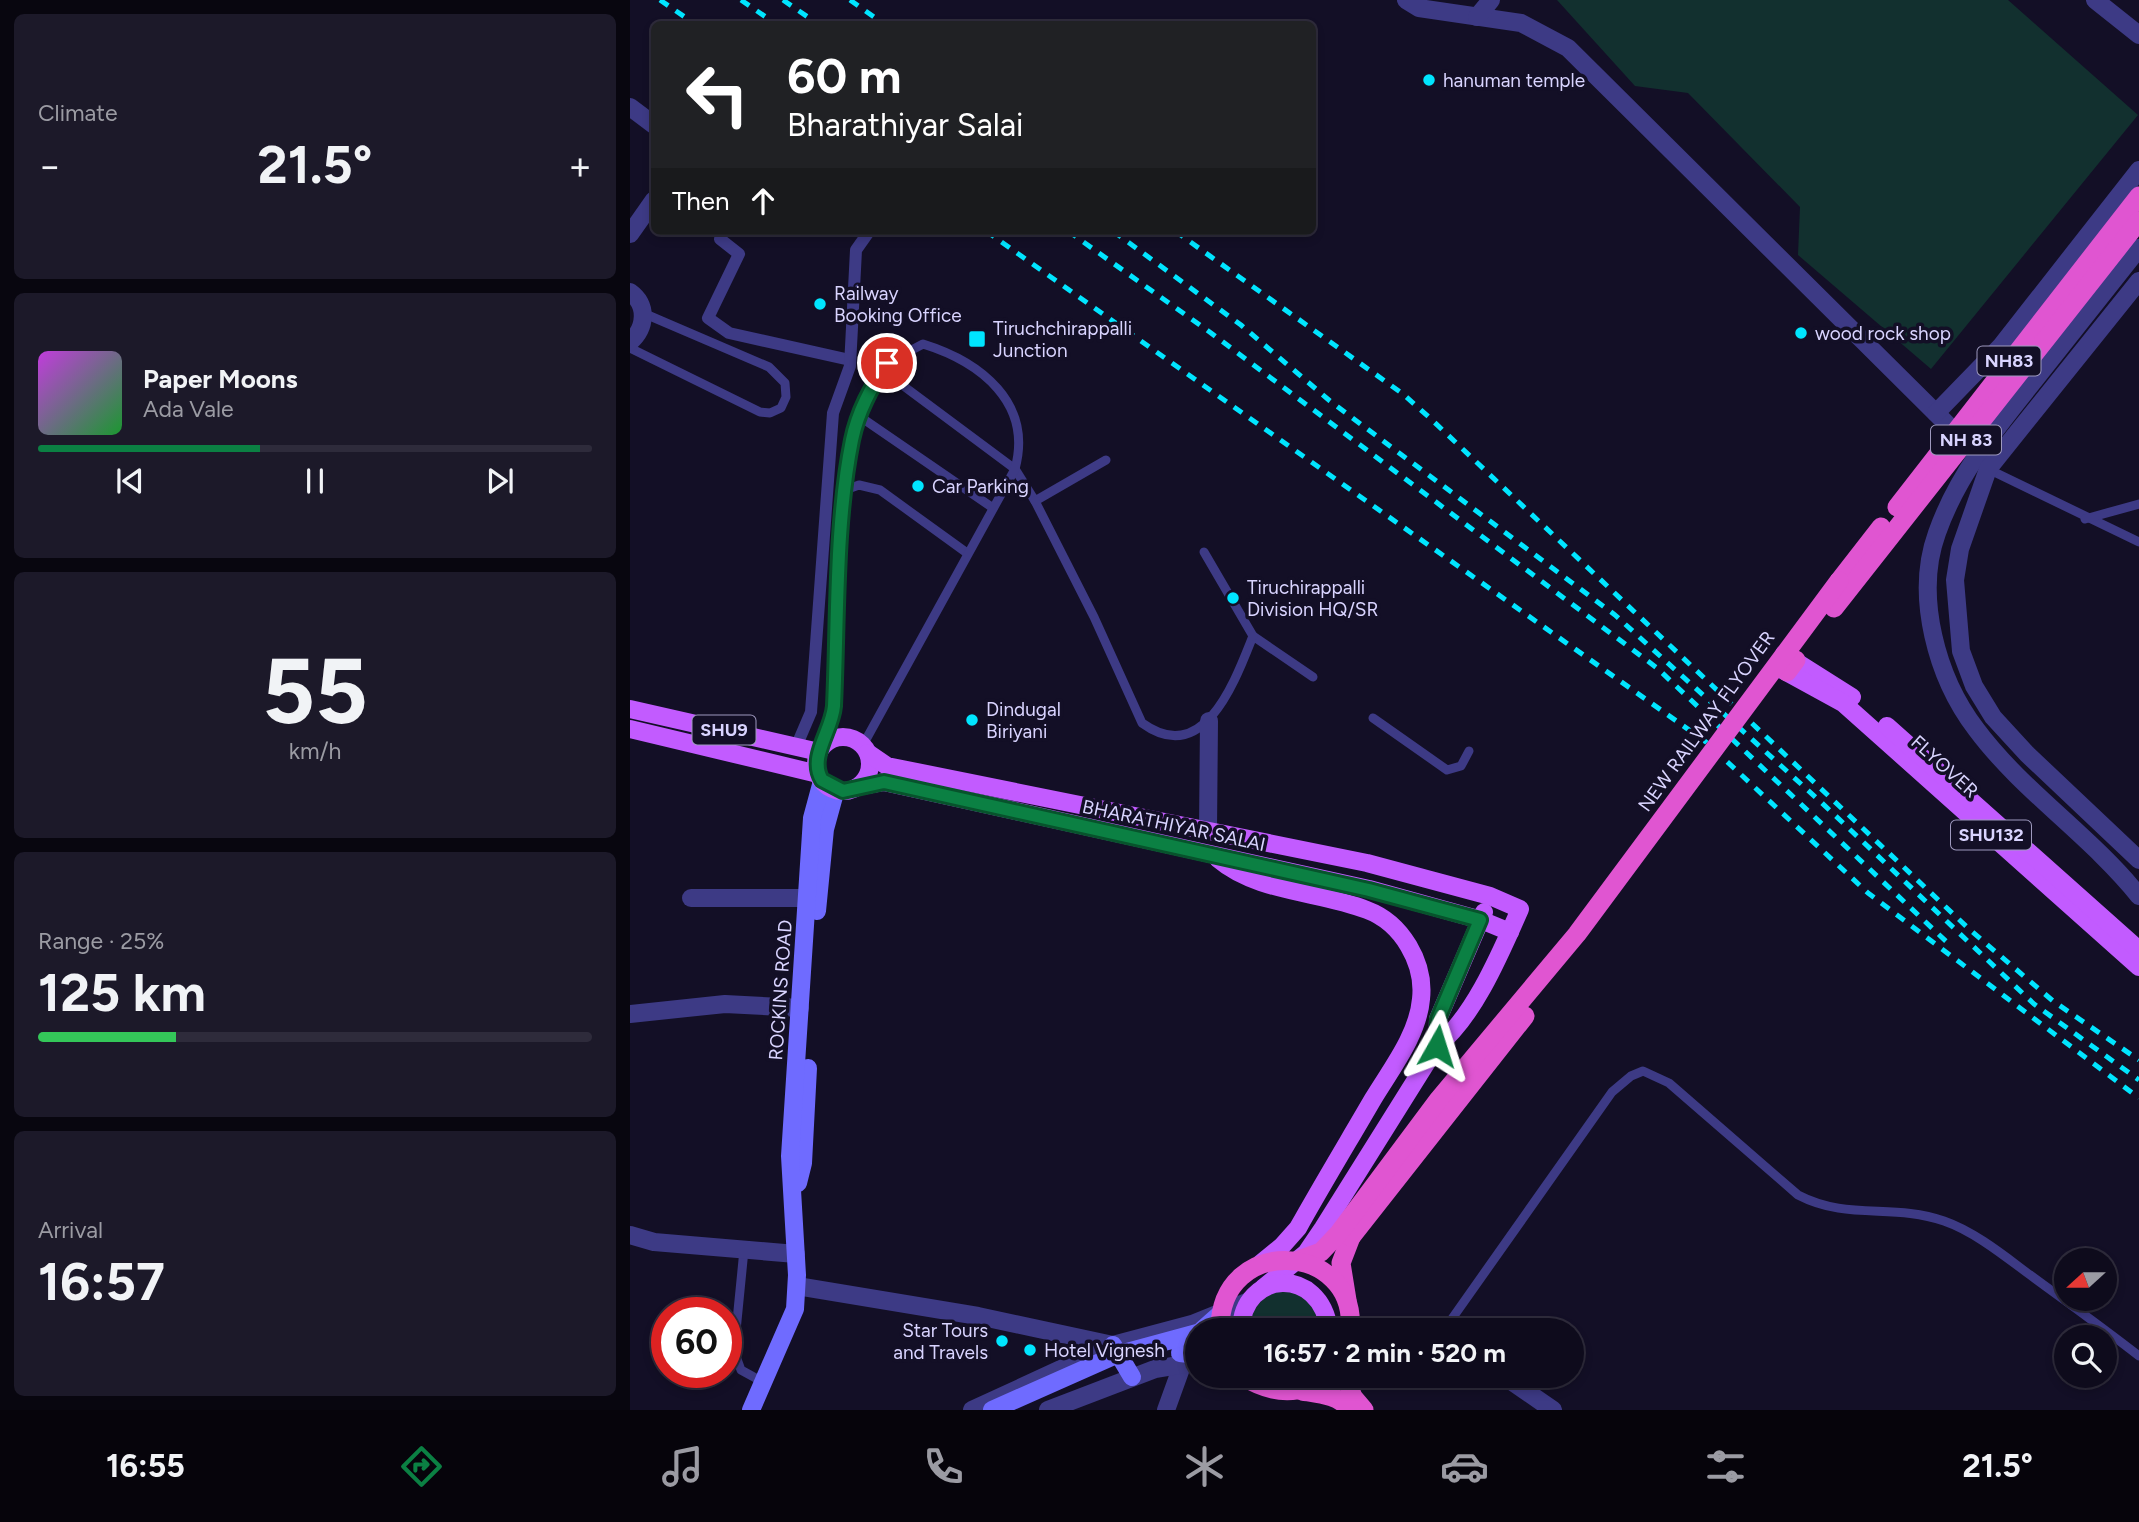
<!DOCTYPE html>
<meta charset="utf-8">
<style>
body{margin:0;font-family:Figtree,sans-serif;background:#1c1929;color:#f1f3f6;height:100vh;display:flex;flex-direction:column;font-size:26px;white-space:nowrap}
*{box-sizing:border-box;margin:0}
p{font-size:23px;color:#9b9ba3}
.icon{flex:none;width:38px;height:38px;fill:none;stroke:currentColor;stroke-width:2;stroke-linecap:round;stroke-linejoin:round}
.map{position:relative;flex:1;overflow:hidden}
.details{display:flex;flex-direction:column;gap:14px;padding:14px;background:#08060f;width:630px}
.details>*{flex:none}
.guide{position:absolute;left:21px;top:21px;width:665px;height:214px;border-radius:10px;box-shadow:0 4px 10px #0003,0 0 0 2px #2e2b3b;background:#202124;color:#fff;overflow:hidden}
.needle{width:46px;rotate:249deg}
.controls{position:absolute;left:1424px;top:1248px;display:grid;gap:14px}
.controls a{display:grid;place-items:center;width:63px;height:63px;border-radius:50%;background:#0e0b1c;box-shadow:0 4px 10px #0003,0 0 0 2px #2e2b3b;font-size:35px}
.speed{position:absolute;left:21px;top:1297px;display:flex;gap:14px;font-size:35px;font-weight:700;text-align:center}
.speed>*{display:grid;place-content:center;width:91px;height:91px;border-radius:50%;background:#0e0b1c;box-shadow:0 4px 10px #0003,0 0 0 2px #2e2b3b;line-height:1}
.speed .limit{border:10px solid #d22;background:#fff;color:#111}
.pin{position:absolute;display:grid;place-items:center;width:60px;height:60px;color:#fff;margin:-30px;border:4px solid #fff;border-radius:50%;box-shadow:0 2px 7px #0007}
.me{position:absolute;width:77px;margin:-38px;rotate:6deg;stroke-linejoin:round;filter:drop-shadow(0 0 5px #0008)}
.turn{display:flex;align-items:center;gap:24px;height:147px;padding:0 21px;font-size:32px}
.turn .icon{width:91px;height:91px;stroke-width:2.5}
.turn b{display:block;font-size:49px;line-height:60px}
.then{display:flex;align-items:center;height:66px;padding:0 21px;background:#0003;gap:14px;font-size:26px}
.big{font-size:52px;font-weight:700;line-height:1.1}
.details .widget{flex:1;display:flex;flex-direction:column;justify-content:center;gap:10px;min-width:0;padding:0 24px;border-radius:10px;background:#1c1929}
.details .dial{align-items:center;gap:0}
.dial b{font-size:91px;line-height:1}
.song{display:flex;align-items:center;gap:21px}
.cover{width:84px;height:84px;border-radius:10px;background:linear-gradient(135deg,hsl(290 70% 55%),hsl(130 70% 35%))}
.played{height:7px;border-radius:4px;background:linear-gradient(90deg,#0b8043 40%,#2e2b3b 40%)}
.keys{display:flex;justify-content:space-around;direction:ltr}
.heat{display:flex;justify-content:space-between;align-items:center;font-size:38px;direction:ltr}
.charge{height:10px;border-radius:5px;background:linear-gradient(90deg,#34c759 25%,#2e2b3b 0)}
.trip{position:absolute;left:555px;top:1318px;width:399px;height:70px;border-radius:35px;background:#0e0b1c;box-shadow:0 4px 10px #0003,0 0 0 2px #2e2b3b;font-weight:700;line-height:70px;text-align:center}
.tab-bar{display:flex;height:112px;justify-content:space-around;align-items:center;background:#06040b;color:#9b9ba3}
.tab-bar .icon{width:49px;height:49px}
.tab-bar .selected{color:#0b8043}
.tab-bar b{font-size:32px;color:#f1f3f6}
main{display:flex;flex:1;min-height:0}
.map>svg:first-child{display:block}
</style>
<main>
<section class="details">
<div class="widget"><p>Climate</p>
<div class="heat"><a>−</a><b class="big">21.5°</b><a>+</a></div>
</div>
<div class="widget">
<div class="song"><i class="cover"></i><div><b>Paper Moons</b><p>Ada Vale</p></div></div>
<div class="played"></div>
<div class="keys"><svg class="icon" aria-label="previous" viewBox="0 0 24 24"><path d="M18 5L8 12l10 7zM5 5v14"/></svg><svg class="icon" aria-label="pause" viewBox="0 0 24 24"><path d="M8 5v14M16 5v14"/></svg><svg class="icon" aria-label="next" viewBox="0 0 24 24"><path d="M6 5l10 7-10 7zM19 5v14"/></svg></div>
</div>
<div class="widget dial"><b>55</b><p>km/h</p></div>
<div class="widget"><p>Range · 25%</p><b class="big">125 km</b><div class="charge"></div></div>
<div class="widget"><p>Arrival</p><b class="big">16:57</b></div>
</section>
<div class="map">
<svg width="1509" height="1410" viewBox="0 0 1509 1410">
<rect width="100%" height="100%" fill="#130f26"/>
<!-- green -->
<g fill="#12302f">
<path d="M927 0H1378L1508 115 1301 369 1168 255 1170 207 1058 93 1005 86Z"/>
<path d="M653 1290 665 1292 684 1304 692 1330H619C621 1308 632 1295 653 1290Z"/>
</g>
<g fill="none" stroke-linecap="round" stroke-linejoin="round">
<!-- service -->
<g stroke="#3d3a85" stroke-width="9">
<path d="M0 348 130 412 140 413 151 408 156 397 155 383 139 367 13 313"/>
<path d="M252 370 385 469 405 501 476 460"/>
<path d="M229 416 363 508"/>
<path d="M1358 469 1509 542"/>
<path d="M215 490 229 485 250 490 337 553"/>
<path d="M405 501 464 617 512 723C574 768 605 681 623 636L683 677"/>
<path d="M1455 519 1509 504"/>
<path d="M574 552 623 636"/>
<path d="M743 718 817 770 831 766 839 751"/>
<path d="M194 745 203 715 215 490 222 440 243 384 257 363 293 344C351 362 403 403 385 469L233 745"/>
<path d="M114 1250 104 1351 111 1370 133 1382"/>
<path d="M814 1330 982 1092 1001 1076 1013 1071 1039 1083 1168 1195C1218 1221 1263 1203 1314 1221 1343 1231 1372 1254 1396 1272 1434 1300 1472 1327 1509 1356"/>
</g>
<!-- pedestrian -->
<g stroke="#3d3a85" stroke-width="12">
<path d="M90 239 109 254 78 318 99 333 220 360"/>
<path d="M166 747 181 712 203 413 220 366 226 250 238 233"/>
</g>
<!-- minor -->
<g stroke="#3d3a85" stroke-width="18">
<path d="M776 0 789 8 891 23 938 48 1335 442"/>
<path d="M1465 0 1509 35"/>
<path d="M847 17 861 0"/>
<path d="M0 107 24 125"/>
<path d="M0 234 24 200"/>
<path d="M0 292C18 305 16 328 0 342"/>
<path d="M578 830 579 721"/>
<path d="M61 898H176"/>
<path d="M0 1014 95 1004 170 1008"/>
<path d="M167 1286 348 1316 483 1345"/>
<path d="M874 1376 923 1410"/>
<path d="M536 1410 553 1363"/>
</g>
<!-- tertiary -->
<g stroke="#3d3a85" stroke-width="18">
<path d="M1509 248C1475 291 1441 334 1407 377 1368 426 1328 473 1307 533 1284 596 1307 678 1346 729 1392 791 1460 835 1509 896"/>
<path d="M1509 281 1358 469 1330 549 1325 580 1331 651 1344 686 1363 717 1397 754 1509 860"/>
<path d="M1306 413 1371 346 1509 170"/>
<path d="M0 1235 24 1242 166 1254"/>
<path d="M342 1410 483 1345 562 1324 619 1301"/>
<path d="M418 1410 525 1369 567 1362"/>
</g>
<!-- secondary -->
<g stroke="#6f6bff" stroke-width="18">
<path d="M187 911 195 829 206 789"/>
<path d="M168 1183 173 1163 178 1068"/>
<path d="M572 1330 590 1314"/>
<path d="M483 1345 502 1377"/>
<path d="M550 1353 567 1355"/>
<path d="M121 1410 165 1309 167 1275 160 1156 182 818 192 781"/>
</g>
<!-- primary -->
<g stroke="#c25bff" stroke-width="18">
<path d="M1154 654 1222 697"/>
<path d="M1147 667 1213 703 1509 967"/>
<path d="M0 709 189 752"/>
<path d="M1257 726 1509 950"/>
<path d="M0 729 188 774"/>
<circle cx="213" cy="764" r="27"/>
<path d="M238 753 257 766 737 863 860 896 890 909C871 952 844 1017 807 1046L693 1228 676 1253 633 1288"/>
<path d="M227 787 254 782 739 889 851 920 880 932"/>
<path d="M588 859C628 893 689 891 737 910 772 923 795 963 791 999 788 1035 761 1069 743 1099 718 1142 692 1185 668 1228L652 1246 630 1264"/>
<path d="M807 1046 808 1019 854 912"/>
<path d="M611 1330C612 1270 691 1265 699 1330"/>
<path d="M661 1376 692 1389"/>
</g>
<!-- trunk -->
<g stroke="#e055d1" stroke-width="19">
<path d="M1209 581 1251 527"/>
<path d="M1157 672 1166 660"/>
<path d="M717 1300 711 1263 721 1237"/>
<path d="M715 1376 723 1397 734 1410"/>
</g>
<!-- rail -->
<g stroke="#00e5ff" stroke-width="5" stroke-dasharray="10 9" stroke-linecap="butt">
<path d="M30 0 65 24"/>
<path d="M111 0 146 24"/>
<path d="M153 0 188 24"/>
<path d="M220 0 254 24"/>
<path d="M356 231 1076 742 1238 893 1509 1098"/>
<path d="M438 231 581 333 1027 668 1322 947"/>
<path d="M483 231 611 325 700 401 985 615 1192 803 1404 1004 1509 1080"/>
<path d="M545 231 773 394 801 419 1339 929 1423 1001 1509 1060"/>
</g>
<!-- secondary-bridge -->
<path stroke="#6f6bff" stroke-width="18" d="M362 1410 486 1355 567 1333"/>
<!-- trunk-bridge -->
<g stroke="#e055d1" stroke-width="19">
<path d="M1267 507 1509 196"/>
<path d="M1204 608 1509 221"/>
<path d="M721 1237 895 1016"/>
<path d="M669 1260 691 1252 709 1233 809 1099 947 934 1209 581"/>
<path d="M590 1330C589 1233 728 1242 720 1330"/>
<path d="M612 1376C641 1394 670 1397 698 1376"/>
<path d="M672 1391C691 1394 708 1395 721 1410"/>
</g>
</g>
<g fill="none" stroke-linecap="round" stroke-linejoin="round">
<!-- route casing -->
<g stroke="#07532c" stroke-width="18">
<path id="route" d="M257 363C241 388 228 411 222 440 205 524 208 619 204 706 202 731 178 757 192 780L213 791 254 782 739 890 850 920 808 1019 807 1046"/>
</g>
<!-- route -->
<use href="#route" stroke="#0b8043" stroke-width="12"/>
</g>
<!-- markers -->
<g fill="#00e5ff" stroke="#130f26" stroke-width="2.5">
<circle cx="799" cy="80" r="7"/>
<circle cx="190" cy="304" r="7"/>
<circle cx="1171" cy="333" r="7"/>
<rect x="338" y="330" width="18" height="18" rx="3.5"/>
<circle cx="288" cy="486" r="7"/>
<circle cx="603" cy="598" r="7"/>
<circle cx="342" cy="720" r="7"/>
<circle cx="372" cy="1341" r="7"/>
<circle cx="400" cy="1350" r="7"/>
</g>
<g text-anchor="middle" stroke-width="7" stroke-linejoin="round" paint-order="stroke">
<!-- shield labels -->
<g fill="#130f26" stroke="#9e99be" stroke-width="2">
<rect x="1347.5" y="346.5" width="63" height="29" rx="5"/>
<rect x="1301" y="425.5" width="70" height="29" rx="5"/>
<rect x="62.5" y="715.5" width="63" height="29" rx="5"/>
<rect x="1321" y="820.5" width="80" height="29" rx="5"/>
</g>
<g font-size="18" font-weight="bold" fill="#d9d4ff">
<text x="1379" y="367">NH83</text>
<text x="1336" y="446">NH 83</text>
<text x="94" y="736">SHU9</text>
<text x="1361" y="841">SHU132</text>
</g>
<!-- poi labels -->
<g font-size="19" fill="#d9d4ff" stroke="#130f26" text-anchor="start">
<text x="813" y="87">hanuman temple</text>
<text x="204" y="300">Railway<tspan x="204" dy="22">Booking Office</tspan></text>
<text x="363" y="335">Tiruchchirappalli<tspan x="363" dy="22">Junction</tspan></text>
<text x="1185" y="340">wood rock shop</text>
<text x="302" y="493">Car Parking</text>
<text x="617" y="594">Tiruchirappalli<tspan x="617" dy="22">Division HQ/SR</tspan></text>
<text x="356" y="716">Dindugal<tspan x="356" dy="22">Biriyani</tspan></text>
<text x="358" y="1337" text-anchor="end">Star Tours<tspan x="358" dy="22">and Travels</tspan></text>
<text x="414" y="1357">Hotel Vignesh</text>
</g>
<!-- street labels -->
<g font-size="19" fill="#d9d4ff" stroke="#130f26">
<text transform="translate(1076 721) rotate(-54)" y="7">NEW RAILWAY FLYOVER</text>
<text transform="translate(1315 766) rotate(42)" y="7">FLYOVER</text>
<text transform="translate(544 825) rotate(12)" y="7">BHARATHIYAR SALAI</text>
<text transform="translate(150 990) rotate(-86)" y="7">ROCKINS ROAD</text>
</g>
</g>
</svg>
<div class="controls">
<a><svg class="needle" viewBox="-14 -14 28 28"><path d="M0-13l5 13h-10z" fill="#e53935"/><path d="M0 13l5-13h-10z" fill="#9b9ba3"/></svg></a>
<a><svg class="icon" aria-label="search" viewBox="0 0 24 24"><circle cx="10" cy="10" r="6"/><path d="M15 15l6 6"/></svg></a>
</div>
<div class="speed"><div class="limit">60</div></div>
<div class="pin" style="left:257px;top:363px;background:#d93025"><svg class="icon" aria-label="arrive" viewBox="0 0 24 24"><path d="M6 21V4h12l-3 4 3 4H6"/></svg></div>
<svg class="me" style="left:807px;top:1046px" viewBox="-20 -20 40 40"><path d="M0-17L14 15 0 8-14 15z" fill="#0b8043" stroke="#fff" stroke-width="4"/></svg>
<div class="trip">16:57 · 2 min · 520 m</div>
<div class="guide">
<div class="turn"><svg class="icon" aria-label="left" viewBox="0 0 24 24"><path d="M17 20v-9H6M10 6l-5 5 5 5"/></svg><div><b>60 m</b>Bharathiyar Salai</div></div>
<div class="then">Then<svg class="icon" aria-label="ahead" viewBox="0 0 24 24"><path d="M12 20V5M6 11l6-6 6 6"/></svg></div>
</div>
</div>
</main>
<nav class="tab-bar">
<b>16:55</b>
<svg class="icon selected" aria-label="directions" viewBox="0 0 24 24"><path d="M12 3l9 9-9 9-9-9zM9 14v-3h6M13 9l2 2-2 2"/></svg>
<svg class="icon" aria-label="music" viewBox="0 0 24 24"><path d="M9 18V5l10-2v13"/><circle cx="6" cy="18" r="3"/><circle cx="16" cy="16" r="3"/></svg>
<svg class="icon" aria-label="phone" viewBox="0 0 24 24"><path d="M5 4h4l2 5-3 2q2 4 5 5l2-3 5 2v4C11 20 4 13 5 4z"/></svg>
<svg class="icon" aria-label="climate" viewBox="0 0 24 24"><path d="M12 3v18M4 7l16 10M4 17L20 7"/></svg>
<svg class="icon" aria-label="car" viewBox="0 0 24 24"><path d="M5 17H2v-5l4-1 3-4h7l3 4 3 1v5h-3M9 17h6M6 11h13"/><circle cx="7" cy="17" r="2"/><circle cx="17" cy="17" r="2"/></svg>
<svg class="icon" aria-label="filters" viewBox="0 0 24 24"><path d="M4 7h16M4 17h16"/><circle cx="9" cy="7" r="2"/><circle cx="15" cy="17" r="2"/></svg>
<b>21.5°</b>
</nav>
